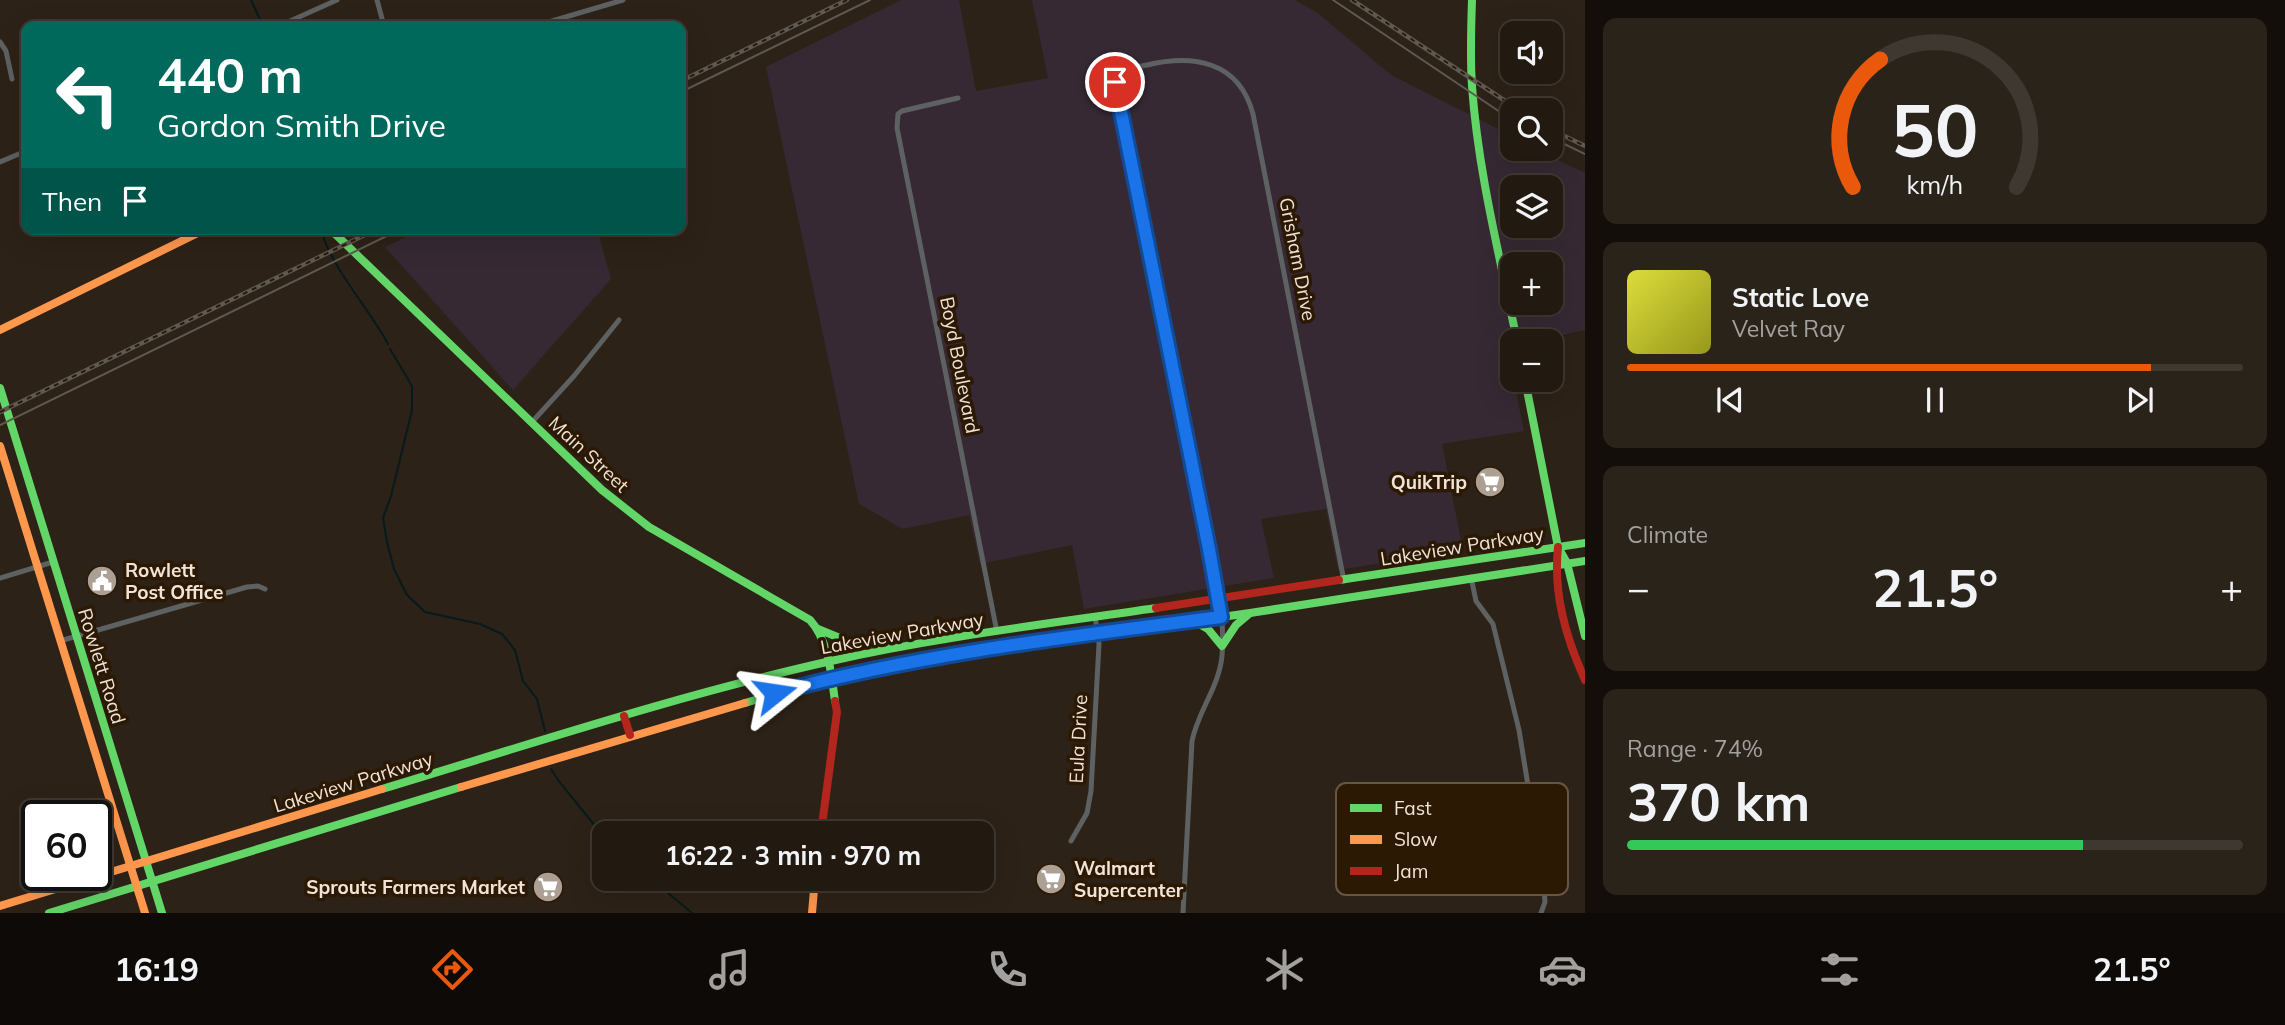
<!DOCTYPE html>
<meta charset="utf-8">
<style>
body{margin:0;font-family:Mulish,sans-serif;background:#2a231a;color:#f1f3f6;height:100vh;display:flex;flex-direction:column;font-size:26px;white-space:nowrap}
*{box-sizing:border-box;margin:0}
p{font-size:23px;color:#a2a19f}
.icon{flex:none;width:38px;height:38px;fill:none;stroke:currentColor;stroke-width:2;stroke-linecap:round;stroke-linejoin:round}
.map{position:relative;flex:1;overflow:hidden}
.drawer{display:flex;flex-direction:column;gap:18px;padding:18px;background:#130e09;width:700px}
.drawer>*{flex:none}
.hud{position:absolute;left:21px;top:21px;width:665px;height:214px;border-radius:14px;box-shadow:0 7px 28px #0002,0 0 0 2px #3f3831;background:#00695c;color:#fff;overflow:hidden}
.tools{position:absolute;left:1500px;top:21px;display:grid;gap:14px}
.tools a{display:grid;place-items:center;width:63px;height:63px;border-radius:14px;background:#221a11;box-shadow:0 7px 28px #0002,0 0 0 2px #3f3831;font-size:35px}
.speed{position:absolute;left:21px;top:800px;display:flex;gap:14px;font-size:35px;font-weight:700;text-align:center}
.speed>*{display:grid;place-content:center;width:91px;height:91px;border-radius:50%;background:#221a11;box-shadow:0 7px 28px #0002,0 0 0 2px #3f3831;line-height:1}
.speed .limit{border:4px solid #111;border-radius:10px;background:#fff;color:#111}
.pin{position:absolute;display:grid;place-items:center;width:60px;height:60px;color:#fff;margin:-30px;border:4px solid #fff;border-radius:50%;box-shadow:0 2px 7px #0007}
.me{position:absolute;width:77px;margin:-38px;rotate:75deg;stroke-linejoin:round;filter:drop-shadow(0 0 5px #0008)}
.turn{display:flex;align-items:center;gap:24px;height:147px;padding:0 21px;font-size:32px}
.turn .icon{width:91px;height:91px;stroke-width:2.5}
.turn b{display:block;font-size:49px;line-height:60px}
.then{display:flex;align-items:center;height:66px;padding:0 21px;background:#0003;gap:14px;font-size:26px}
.big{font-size:52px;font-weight:700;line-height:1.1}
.drawer .card{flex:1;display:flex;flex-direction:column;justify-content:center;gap:10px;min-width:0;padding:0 24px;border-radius:14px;background:#2a231a}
.drawer .dial{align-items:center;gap:0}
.dial svg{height:182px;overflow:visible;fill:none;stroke:#3f3831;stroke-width:7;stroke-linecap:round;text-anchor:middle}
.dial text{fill:#f1f3f6;stroke:none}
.song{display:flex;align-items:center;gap:21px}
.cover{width:84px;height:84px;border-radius:10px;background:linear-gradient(135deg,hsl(60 70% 55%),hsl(60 70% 35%))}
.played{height:7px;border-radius:4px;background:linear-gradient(90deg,#ea580c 85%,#3f3831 85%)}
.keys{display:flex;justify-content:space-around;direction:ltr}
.heat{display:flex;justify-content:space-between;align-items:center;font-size:38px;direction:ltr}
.charge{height:10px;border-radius:5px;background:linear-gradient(90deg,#34c759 74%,#3f3831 0)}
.trip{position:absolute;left:592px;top:821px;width:402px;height:70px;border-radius:14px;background:#221a11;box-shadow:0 7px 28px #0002,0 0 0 2px #3f3831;font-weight:700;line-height:70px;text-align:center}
.tab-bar{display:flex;height:112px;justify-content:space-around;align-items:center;background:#0e0a07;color:#a2a19f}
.tab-bar .icon{width:49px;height:49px}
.tab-bar .active{color:#ea580c}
.tab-bar b{font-size:32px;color:#f1f3f6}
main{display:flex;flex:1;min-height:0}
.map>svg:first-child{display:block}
</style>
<main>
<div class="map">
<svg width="1585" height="913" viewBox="0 0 1585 913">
<rect width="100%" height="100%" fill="#2d2217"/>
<!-- industrial -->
<g fill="#362933" fill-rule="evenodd">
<path d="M901 0H959L976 91 1048 78 1032 0H1295L1318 13 1391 75 1512 136V149H1536L1585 173V330L1535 341H1512V346L1507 347 1524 431 1442 444 1463 550 1338 570 1326 509 1261 519 1274 578 1084 609 1072 545 980 564 969 515 903 529 859 504 766 67ZM1512 187H1550V226H1512ZM1512 264H1550V303H1512Z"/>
<path d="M423 229H597L611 279 513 390 385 247Z"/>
</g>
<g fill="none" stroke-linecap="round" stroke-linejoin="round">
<!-- stream -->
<g stroke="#051b1c" stroke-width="2">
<path d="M251 0 263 26"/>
<path d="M321 230C332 269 369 308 388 344"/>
<path d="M390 349 412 386V410L391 496 383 518 387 542 394 569 407 595 425 612 480 624 502 634 515 650 523 681 537 699 545 731"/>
<path d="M551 769 558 780 604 837"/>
<path d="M650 878 692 913"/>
</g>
<!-- street -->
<g stroke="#5e6162" stroke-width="5">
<path d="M377 0 384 26"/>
<path d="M279 26 337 0"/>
<path d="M535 26 623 0"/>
<path d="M0 42 6 51 12 79"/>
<path d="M958 98 902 111 898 114 897 128 997 632"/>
<path d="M0 162 26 151"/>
<path d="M532 422 574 376 619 320"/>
<path d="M1471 577 1476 601 1493 624 1519 730 1543 878 1545 902 1541 913"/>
<path d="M0 578 53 562"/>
<path d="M60 641 247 587 258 586 265 589"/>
<path d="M1071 841 1087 813 1091 791 1099 644 1095 616"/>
<path d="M1183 913 1192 741C1198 711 1219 687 1222 656 1227 599 1203 519 1191 462 1166 339 1140 216 1115 93L1117 76C1125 68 1136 67 1147 65 1193 54 1239 61 1253 114L1344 581"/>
</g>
<!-- fast -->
<g stroke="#63d668" stroke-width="8">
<path d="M1472 0C1471 29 1470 57 1472 86 1478 172 1500 257 1517 341"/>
<path d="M330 229 602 490 649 527 810 620C829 641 831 674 835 701"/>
<path d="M1525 380 1558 547 1567 563 1585 636"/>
<path d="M0 388 162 913"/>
<path d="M1339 580 1585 543"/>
<path d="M1194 621 1208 629 1222 646 1236 625 1249 614"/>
<path d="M818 629 847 641 888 645"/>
<path d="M745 703 833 677 952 655 1250 613 1585 561"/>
<path d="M382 789C531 744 679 695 831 661 938 637 1047 624 1156 608"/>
<path d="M49 913 461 787"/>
</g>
<!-- slow -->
<g stroke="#ff974d" stroke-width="8">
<path d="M0 330 206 229"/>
<path d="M0 446 145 913"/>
<path d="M461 787 745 703"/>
<path d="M0 906 382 789"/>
<path d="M812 913 815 878"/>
</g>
<!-- jam -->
<g stroke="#b3261e" stroke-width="8">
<path d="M1558 547C1553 594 1566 638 1585 680"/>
<path d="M1156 608 1339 580"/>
<path d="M624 716 630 735"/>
<path d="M821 833 837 712 835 701"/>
</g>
<!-- tram -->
<g stroke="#5e5953" stroke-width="2">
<path d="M1333 0 1512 120"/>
<path d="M681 92 870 0"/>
<path d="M1550 137 1585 154"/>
<path d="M0 425 401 229"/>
</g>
<!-- rail casing -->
<g stroke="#5e5953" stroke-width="4.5">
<g id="rail">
<path d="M1352 0 1519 110"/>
<path d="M681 81 847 0"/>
<path d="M1550 129 1585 146"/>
<path d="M0 412 377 229"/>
</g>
</g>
<!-- rail -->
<use href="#rail" stroke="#2c1904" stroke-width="2" stroke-dasharray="5" stroke-linecap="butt"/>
</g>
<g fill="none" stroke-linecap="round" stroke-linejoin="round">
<!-- route casing -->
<g stroke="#114b97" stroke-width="18">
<path id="route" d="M775 693C919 654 1073 636 1221 617L1209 549 1115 82"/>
</g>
<!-- route -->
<use href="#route" stroke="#1a73e8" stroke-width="12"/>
</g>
<!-- icons -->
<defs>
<g id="supermarket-disc" transform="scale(1.575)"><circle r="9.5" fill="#aca094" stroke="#2c1904"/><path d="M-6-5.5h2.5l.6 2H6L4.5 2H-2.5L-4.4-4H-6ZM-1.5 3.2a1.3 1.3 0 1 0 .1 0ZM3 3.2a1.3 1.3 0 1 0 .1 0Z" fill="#fff"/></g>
<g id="civic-disc" transform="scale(1.575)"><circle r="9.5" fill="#aca094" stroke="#2c1904"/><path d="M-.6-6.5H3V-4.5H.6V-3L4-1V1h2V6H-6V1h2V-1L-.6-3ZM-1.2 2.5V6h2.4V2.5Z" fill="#fff"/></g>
</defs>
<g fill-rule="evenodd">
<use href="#supermarket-disc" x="1490" y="482"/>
<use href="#civic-disc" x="102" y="581"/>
<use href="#supermarket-disc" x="1051" y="879"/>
<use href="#supermarket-disc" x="548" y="887"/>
</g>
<g text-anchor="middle" stroke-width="7" stroke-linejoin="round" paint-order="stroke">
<!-- street labels -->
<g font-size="19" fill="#f1e4d7" stroke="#2c1904">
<text transform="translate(1298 259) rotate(79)" y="7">Grisham Drive</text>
<text transform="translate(960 365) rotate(79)" y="7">Boyd Boulevard</text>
<text transform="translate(589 454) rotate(43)" y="7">Main Street</text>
<text transform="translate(1462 546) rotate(-9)" y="7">Lakeview Parkway</text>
<text transform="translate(902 633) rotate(-10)" y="7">Lakeview Parkway</text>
<text transform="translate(102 666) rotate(73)" y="7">Rowlett Road</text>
<text transform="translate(1078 739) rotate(-87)" y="7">Eula Drive</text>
<text transform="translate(353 782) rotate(-17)" y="7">Lakeview Parkway</text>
</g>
<!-- poi labels -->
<g font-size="19" font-weight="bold" fill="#f1e4d7" stroke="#2c1904" text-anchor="end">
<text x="1467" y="489">QuikTrip</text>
<text x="125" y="577" text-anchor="start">Rowlett<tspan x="125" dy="22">Post Office</tspan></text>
<text x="1074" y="875" text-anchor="start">Walmart<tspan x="1074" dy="22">Supercenter</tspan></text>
<text x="525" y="894">Sprouts Farmers Market</text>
</g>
</g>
<!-- legend -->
<rect x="1336" y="783" width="232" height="112" rx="10" fill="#2c1904" stroke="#675643" stroke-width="2"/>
<rect x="1350" y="804" width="32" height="8" fill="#63d668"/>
<rect x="1350" y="835" width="32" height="9" fill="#ff974d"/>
<rect x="1350" y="867" width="32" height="8" fill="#b3261e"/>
<g font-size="19" fill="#f1e4d7">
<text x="1394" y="815">Fast</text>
<text x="1394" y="846">Slow</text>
<text x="1394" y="878">Jam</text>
</g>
</svg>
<div class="tools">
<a><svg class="icon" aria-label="sound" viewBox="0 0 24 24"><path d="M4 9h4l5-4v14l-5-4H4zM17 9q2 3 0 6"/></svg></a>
<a><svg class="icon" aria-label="search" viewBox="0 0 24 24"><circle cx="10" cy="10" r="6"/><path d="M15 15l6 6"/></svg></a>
<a><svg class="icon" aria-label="layers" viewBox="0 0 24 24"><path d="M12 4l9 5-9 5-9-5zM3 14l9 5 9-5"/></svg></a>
<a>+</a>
<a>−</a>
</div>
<div class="speed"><div class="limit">60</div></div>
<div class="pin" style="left:1115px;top:82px;background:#d93025"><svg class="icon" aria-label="arrive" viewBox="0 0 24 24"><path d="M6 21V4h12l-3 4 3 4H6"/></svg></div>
<svg class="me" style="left:775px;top:693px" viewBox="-20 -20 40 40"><path d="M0-17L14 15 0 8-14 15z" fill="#1a73e8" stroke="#fff" stroke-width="4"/></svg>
<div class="trip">16:22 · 3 min · 970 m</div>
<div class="hud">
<div class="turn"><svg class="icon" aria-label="left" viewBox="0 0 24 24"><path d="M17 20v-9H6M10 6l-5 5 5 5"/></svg><div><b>440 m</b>Gordon Smith Drive</div></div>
<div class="then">Then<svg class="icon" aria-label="arrive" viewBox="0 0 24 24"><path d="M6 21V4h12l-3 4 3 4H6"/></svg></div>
</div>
</div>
<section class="drawer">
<div class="card dial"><svg viewBox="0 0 100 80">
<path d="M14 69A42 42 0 1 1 86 69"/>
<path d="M14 69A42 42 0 0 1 26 13" stroke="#ea580c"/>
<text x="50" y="56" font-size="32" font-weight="700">50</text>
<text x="50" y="72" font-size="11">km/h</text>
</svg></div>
<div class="card">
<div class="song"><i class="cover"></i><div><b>Static Love</b><p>Velvet Ray</p></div></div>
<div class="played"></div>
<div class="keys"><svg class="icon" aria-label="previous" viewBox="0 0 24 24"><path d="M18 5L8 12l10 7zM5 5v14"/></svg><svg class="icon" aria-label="pause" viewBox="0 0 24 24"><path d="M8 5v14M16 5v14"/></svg><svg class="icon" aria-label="next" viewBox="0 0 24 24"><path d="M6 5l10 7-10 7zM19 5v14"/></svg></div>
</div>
<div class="card"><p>Climate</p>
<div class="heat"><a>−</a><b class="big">21.5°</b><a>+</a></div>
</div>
<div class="card"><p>Range · 74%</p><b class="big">370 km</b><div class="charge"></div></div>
</section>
</main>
<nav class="tab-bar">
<b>16:19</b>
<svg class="icon active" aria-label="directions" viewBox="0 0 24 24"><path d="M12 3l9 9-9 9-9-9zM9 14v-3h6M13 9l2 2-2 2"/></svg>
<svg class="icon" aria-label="music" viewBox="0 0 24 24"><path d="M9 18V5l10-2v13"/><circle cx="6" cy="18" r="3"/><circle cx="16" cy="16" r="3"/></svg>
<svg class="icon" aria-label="phone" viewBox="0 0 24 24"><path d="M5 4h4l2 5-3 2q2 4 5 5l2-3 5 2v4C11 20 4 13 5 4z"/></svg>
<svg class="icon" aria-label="climate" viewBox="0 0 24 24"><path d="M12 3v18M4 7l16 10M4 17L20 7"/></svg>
<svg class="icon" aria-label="car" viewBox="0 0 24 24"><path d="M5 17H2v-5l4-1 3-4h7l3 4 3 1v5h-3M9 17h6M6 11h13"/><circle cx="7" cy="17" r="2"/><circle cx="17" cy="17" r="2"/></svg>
<svg class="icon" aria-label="filters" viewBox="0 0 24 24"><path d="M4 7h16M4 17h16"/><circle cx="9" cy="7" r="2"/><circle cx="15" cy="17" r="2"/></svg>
<b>21.5°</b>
</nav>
